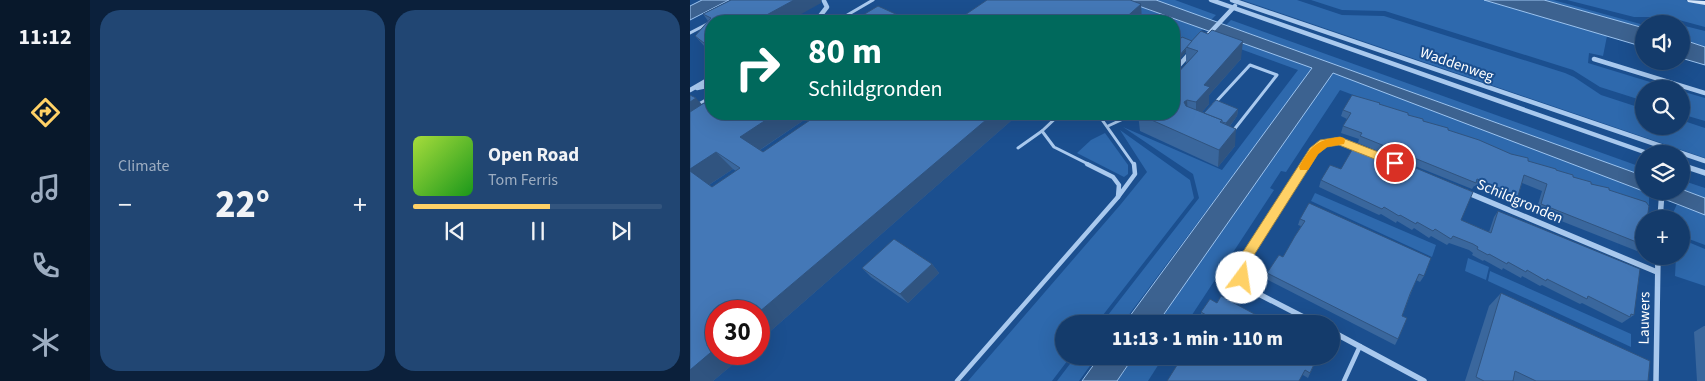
<!DOCTYPE html>
<meta charset="utf-8">
<style>
body{margin:0;font-family:"Source Sans 3",sans-serif;background:#214673;color:#f1f3f6;height:100vh;display:flex;flex-direction:column;font-size:19px;white-space:nowrap}
*{box-sizing:border-box;margin:0}
p{font-size:16px;color:#9dadc1}
.icon{flex:none;width:28px;height:28px;fill:none;stroke:currentColor;stroke-width:2;stroke-linecap:round;stroke-linejoin:round}
.map{position:relative;flex:1;overflow:hidden}
.details{display:flex;flex-direction:column;gap:10px;padding:10px;background:#0b203b;width:600px}
.details>*{flex:none}
.banner{position:absolute;left:15px;top:15px;width:475px;height:105px;border-radius:20px;box-shadow:0 5px 20px #0002,0 0 0 1px #33557e;background:#00695c;color:#fff;overflow:hidden}
.buttons{position:absolute;left:945px;top:15px;display:grid;gap:10px}
.buttons a{display:grid;place-items:center;width:55px;height:55px;border-radius:50%;background:#143b6b;box-shadow:0 5px 20px #0002,0 0 0 1px #33557e;font-size:25px}
.speed{position:absolute;left:15px;top:300px;display:flex;gap:10px;font-size:25px;font-weight:700;text-align:center}
.speed>*{display:grid;place-content:center;width:65px;height:65px;border-radius:50%;background:#143b6b;box-shadow:0 5px 20px #0002,0 0 0 1px #33557e;line-height:1}
.speed .limit{border:8px solid #d22;background:#fff;color:#111}
.pin{position:absolute;display:grid;place-items:center;width:42px;height:42px;color:#fff;margin:-21px;border:2px solid #fff;border-radius:50%;box-shadow:0 1px 5px #0007}
.me{position:absolute;width:55px;margin:-28px;rotate:14deg;stroke-linejoin:round;filter:drop-shadow(0 0 4px #0008)}
.turn{display:flex;align-items:center;gap:18px;height:105px;padding:0 20px;font-size:22px}
.turn .icon{width:65px;height:65px;stroke-width:2.5}
.turn b{display:block;font-size:35px;line-height:42px}
.big{font-size:38px;font-weight:800;line-height:1.1}
.details .widget{flex:1;display:flex;flex-direction:column;justify-content:center;gap:8px;min-width:0;padding:0 18px;border-radius:20px;background:#214673}
.song{display:flex;align-items:center;gap:15px}
.cover{width:60px;height:60px;border-radius:8px;background:linear-gradient(135deg,hsl(80 70% 55%),hsl(120 70% 35%))}
.played{height:5px;border-radius:2px;background:linear-gradient(90deg,#ffd166 55%,#33557e 55%)}
.keys{display:flex;justify-content:space-around;direction:ltr}
.heat{display:flex;justify-content:space-between;align-items:center;font-size:28px;direction:ltr}
.details .tiles{flex:1;display:grid;gap:10px;grid-template-columns:repeat(2,1fr)}
.trip{position:absolute;left:365px;top:315px;width:285px;height:50px;border-radius:25px;background:#143b6b;box-shadow:0 5px 20px #0002,0 0 0 1px #33557e;font-weight:800;line-height:50px;text-align:center}
main{display:flex;flex:1;min-height:0}
.tabs{display:flex;flex-direction:column;width:90px;justify-content:space-around;align-items:center;background:#08182b;color:#9dadc1}
.tabs .icon{width:35px;height:35px}
.tabs .selected{color:#ffd166}
.tabs b{font-size:22px;color:#f1f3f6}
.map>svg:first-child{display:block}
</style>
<main>
<nav class="tabs">
<b>11:12</b>
<svg class="icon selected" aria-label="directions" viewBox="0 0 24 24"><path d="M12 3l9 9-9 9-9-9zM9 14v-3h6M13 9l2 2-2 2"/></svg>
<svg class="icon" aria-label="music" viewBox="0 0 24 24"><path d="M9 18V5l10-2v13"/><circle cx="6" cy="18" r="3"/><circle cx="16" cy="16" r="3"/></svg>
<svg class="icon" aria-label="phone" viewBox="0 0 24 24"><path d="M5 4h4l2 5-3 2q2 4 5 5l2-3 5 2v4C11 20 4 13 5 4z"/></svg>
<svg class="icon" aria-label="climate" viewBox="0 0 24 24"><path d="M12 3v18M4 7l16 10M4 17L20 7"/></svg>
</nav>
<section class="details">
<div class="tiles">
<div class="widget"><p>Climate</p>
<div class="heat"><a>−</a><b class="big">22°</b><a>+</a></div>
</div>
<div class="widget">
<div class="song"><i class="cover"></i><div><b>Open Road</b><p>Tom Ferris</p></div></div>
<div class="played"></div>
<div class="keys"><svg class="icon" aria-label="previous" viewBox="0 0 24 24"><path d="M18 5L8 12l10 7zM5 5v14"/></svg><svg class="icon" aria-label="pause" viewBox="0 0 24 24"><path d="M8 5v14M16 5v14"/></svg><svg class="icon" aria-label="next" viewBox="0 0 24 24"><path d="M6 5l10 7-10 7zM19 5v14"/></svg></div>
</div>
</div>
</section>
<div class="map">
<svg width="1015" height="381" viewBox="0 0 1015 381">
<rect width="100%" height="100%" fill="#1b4f8f"/>
<!-- green -->
<g fill="#2e69ad">
<path d="M405 0H432L513 29 501 42 484 47V21H459Z"/>
<path d="M466 0H485L526 15 521 20Z"/>
<path d="M552 0H607L652 15 694 16 875 73 884 77 911 95 954 109V126H991V120L1015 128V158Z"/>
<path d="M621 0H794L917 36 913 56 899 53 898 63 983 89H954V101L910 87 883 70 695 11 652 10Z"/>
<path d="M854 0H863L954 25V28Z"/>
<path d="M877 0H995L1015 5V27L978 17H944Z"/>
<path d="M541 20 954 168V176L536 25Z"/>
<path d="M991 25 1015 31V47L991 39Z"/>
<path d="M527 34 623 68 432 324H411L509 198 503 174 433 127 532 170 608 70 523 39Z"/>
<path d="M643 72 959 193V207L650 90 596 172 591 171 580 188 584 190 496 324H467Z"/>
<path d="M991 91 1015 98V121L991 114Z"/>
<path d="M430 130 500 180 504 198 406 324H374V356H381L362 381H278L431 204 457 172Z"/>
<path d="M415 133 438 165V174L434 177 387 153 401 140Z"/>
<path d="M991 180 1015 188V198L991 189Z"/>
<path d="M625 193 746 245 742 257 621 201Z"/>
<path d="M987 204 1015 215V245L991 236V219H987L983 213Z"/>
<path d="M991 239 1015 249V286L985 276 986 256H991Z"/>
<path d="M778 258 799 267 796 280 775 271Z"/>
<path d="M800 271 941 334V347L798 281Z"/>
<path d="M386 356H407L389 381H367Z"/>
<path d="M444 356H474L458 381H427Z"/>
</g>
<!-- water -->
<g fill="#3c6290" stroke="#9cc4f0">
<path d="M12 0H39L0 20V6Z"/>
<path d="M432 0H466L954 176V191H991V189L1015 198V215L987 204 643 73 467 324H434L622 68Z"/>
<path d="M794 0H854L954 28V47Z"/>
<path d="M991 39 1015 47V65L991 58Z"/>
<path d="M410 356H444L427 381H392Z"/>
</g>
<g fill="none" stroke-linecap="round" stroke-linejoin="round">
<!-- lane-far1 -->
<g stroke="#a9c9ee" stroke-width="3">
<path d="M147 21 183 0"/>
<path d="M0 33 21 22"/>
<path d="M524 104 560 65 587 75 543 131"/>
<path d="M0 109 21 97"/>
<path d="M408 114 444 165"/>
<path d="M418 126 444 114"/>
<path d="M352 131 364 147 400 165"/>
<path d="M328 148 352 131 370 114"/>
</g>
<!-- lane -->
<g stroke="#a9c9ee" stroke-width="4.5">
<path d="M397 164 423 177 429 185 428 197 445 174 444 164"/>
<path d="M267 381 428 197"/>
<path d="M654 381 670 346"/>
</g>
<!-- street-far1 -->
<g stroke="#a9c9ee" stroke-width="4.5">
<path d="M521 0 960 154"/>
<path d="M542 0 1015 161"/>
<path d="M122 21 130 16 137 7 134 1"/>
<path d="M515 38 545 6"/>
<path d="M904 59 1015 93"/>
<path d="M484 71 500 53"/>
<path d="M7 88 21 85"/>
<path d="M0 90 21 78"/>
<path d="M615 165C631 141 642 138 669 148"/>
</g>
<!-- street -->
<g stroke="#a9c9ee" stroke-width="5.5">
<path d="M616 164 553 262 552 278 563 291 627 324"/>
<path d="M991 165 1015 173"/>
<path d="M776 192 967 272"/>
<path d="M970 219 972 191"/>
<path d="M641 331 734 381"/>
<path d="M966 381 968 256"/>
</g>
<!-- secondary -->
<path fill="#d6e6fa" fill-rule="evenodd" d="M997 0 1015 1V5L998 2Z"/>
</g>
<!-- wall -->
<g fill="#3a679d" fill-rule="evenodd">
<path d="M41 0H131V3L21 21V53L17 49 5 36 18 21 13 14Z"/>
<path d="M492 37 551 59 519 95V104L512 112 514 113 548 109 547 116 540 126 545 146 528 167 450 131 448 114 496 64V52L488 61 484 59V46Z"/>
<path d="M689 104 838 161 866 170 919 190 954 245 947 251 846 211 852 191 832 183 828 196 823 202 784 186 782 189 668 143 669 139 651 133 653 126 657 119 651 116 653 110Z"/>
<path d="M12 105 21 114H123L70 150 73 152 329 114 69 341V311L26 354H55L23 381ZM43 169 46 171 22 187 19 185Z"/>
<path d="M631 180 771 220 799 232 804 217 808 211 944 315 932 323 892 303 890 304 852 285 850 286 832 276 831 278 813 268 812 270 794 260 793 261 782 255 783 253 779 250 759 243 757 245 741 236 739 238 724 228 722 230 707 221 706 223 691 214 689 215 629 187Z"/>
<path d="M610 219 734 276 730 282 726 280 712 316 708 339 705 345 576 279 577 273 593 257 611 226 608 225Z"/>
<path d="M242 264 249 273 218 303 181 277 172 268Z"/>
<path d="M811 293 958 381H775L799 306Z"/>
<path d="M527 303 583 324 520 323 511 318V312Z"/>
<path d="M1014 326H1015V381H1007L1004 332Z"/>
<path d="M628 356 618 378 613 375 494 365Z"/>
</g>
<!-- shaded-wall -->
<g fill="#305480">
<path d="M104 0H131V3L99 21H73L71 18Z"/>
<path d="M451 4 452 21H432Z"/>
<path d="M21 41V51L14 43Z"/>
<path d="M553 41 551 59 519 95V104L506 119V102L514 85Z"/>
<path d="M496 49V52L488 61V57Z"/>
<path d="M6 98 22 115 0 129V102Z"/>
<path d="M497 100 498 117 494 102Z"/>
<path d="M548 109 547 116 536 131V123Z"/>
<path d="M85 114H123L65 153 50 137Z"/>
<path d="M303 114H329L69 341V312Z"/>
<path d="M546 129 545 146 528 167 529 150Z"/>
<path d="M26 152 43 169 17 186 0 172V169Z"/>
<path d="M242 264 249 273 218 303 210 294Z"/>
<path d="M26 348V354H55L23 381H0V370Z"/>
</g>
<!-- building -->
<g fill="#4478b7" stroke="#305480">
<path d="M41 0H104L71 18 77 21H21V41L14 43 5 36 21 18 13 14Z"/>
<path d="M297 0H440L451 4 432 21H266Z"/>
<path d="M188 6 221 21H163Z"/>
<path d="M522 30 553 41 514 85 520 87 506 102 497 100 494 102 496 106 532 120 530 122 546 129 529 150 448 114H484V77L508 51 496 47 511 31 518 34Z"/>
<path d="M492 37 502 41 488 57 484 55V46Z"/>
<path d="M0 95 6 98 0 102Z"/>
<path d="M662 95 690 103 689 104 718 113V115L733 119V121L758 128V130L789 140 821 154 838 158V161L866 169V170L883 175V177L901 182V184L919 188V190L956 202 959 206 957 219H954V245L851 204 857 184 834 175 828 196 787 179 786 183 670 136 672 133 653 126 661 113 653 110Z"/>
<path d="M526 100 548 109 536 123 532 122V120L514 113Z"/>
<path d="M14 103 21 107V114H85L50 137 73 152 129 114H303L69 312 26 311V348L0 370V171L22 187 50 168 26 152 0 169V112Z"/>
<path d="M666 143 783 192 771 220 801 233 808 211 950 269 944 315 941 314 940 317 898 296 897 299 857 279 856 281 837 270 836 272 818 262 817 264 799 254 798 255 787 249 788 247 783 244 763 236 761 239 745 229 743 231 727 222 726 224 710 215 709 216 694 207 692 209 631 180 640 165 651 169Z"/>
<path d="M619 203 741 258 734 276 729 274 720 294 712 316 717 318 708 339 577 273 589 255 593 257 605 236 615 221 610 219Z"/>
<path d="M204 239 242 264 210 294 172 268Z"/>
<path d="M811 293 960 361 958 381H846L825 371 823 381H794L786 377Z"/>
<path d="M531 296 583 324H520L523 319 511 312 520 299 527 303Z"/>
<path d="M499 356H628L620 373 615 370 609 381H477L489 362 494 365Z"/>
</g>
<!-- route -->
<path fill="#ffd166" stroke="#a68842" d="M650 137 709 160 711 163 705 167 649 145 637 147 628 154 559 263 556 282 552 284 547 282 545 278 549 258 620 148 630 140Z"/>
<!-- slow -->
<path fill="#f59e0b" d="M650 137 654 138 655 141 654 144 637 147 628 154 618 170H610L609 167C621 146 626 140 650 137Z"/>
<g text-anchor="middle" stroke-width="4" stroke-linejoin="round" paint-order="stroke">
<!-- street labels -->
<g font-size="15" fill="#fff" stroke="#1b4f8f">
<text transform="translate(767 64) rotate(19)" y="5">Waddenweg</text>
<text transform="translate(830 201) rotate(23)" y="5">Schildgronden</text>
<text transform="translate(954 318) rotate(-89)" y="5">Lauwers</text>
</g>
</g>
</svg>
<div class="buttons">
<a><svg class="icon" aria-label="sound" viewBox="0 0 24 24"><path d="M4 9h4l5-4v14l-5-4H4zM17 9q2 3 0 6"/></svg></a>
<a><svg class="icon" aria-label="search" viewBox="0 0 24 24"><circle cx="10" cy="10" r="6"/><path d="M15 15l6 6"/></svg></a>
<a><svg class="icon" aria-label="layers" viewBox="0 0 24 24"><path d="M12 4l9 5-9 5-9-5zM3 14l9 5 9-5"/></svg></a>
<a>+</a>
</div>
<div class="speed"><div class="limit">30</div></div>
<div class="pin" style="left:705px;top:163px;background:#d93025"><svg class="icon" aria-label="arrive" viewBox="0 0 24 24"><path d="M6 21V4h12l-3 4 3 4H6"/></svg></div>
<svg class="me" style="left:552px;top:278px" viewBox="-20 -20 40 40"><circle r="19" fill="#fff"/><path d="M0-13L10 11 0 6-10 11z" fill="#ffd166"/></svg>
<div class="trip">11:13 · 1 min · 110 m</div>
<div class="banner">
<div class="turn"><svg class="icon" aria-label="right" viewBox="0 0 24 24"><path d="M7 20v-9h11M14 6l5 5-5 5"/></svg><div><b>80 m</b>Schildgronden</div></div>
</div>
</div>
</main>
